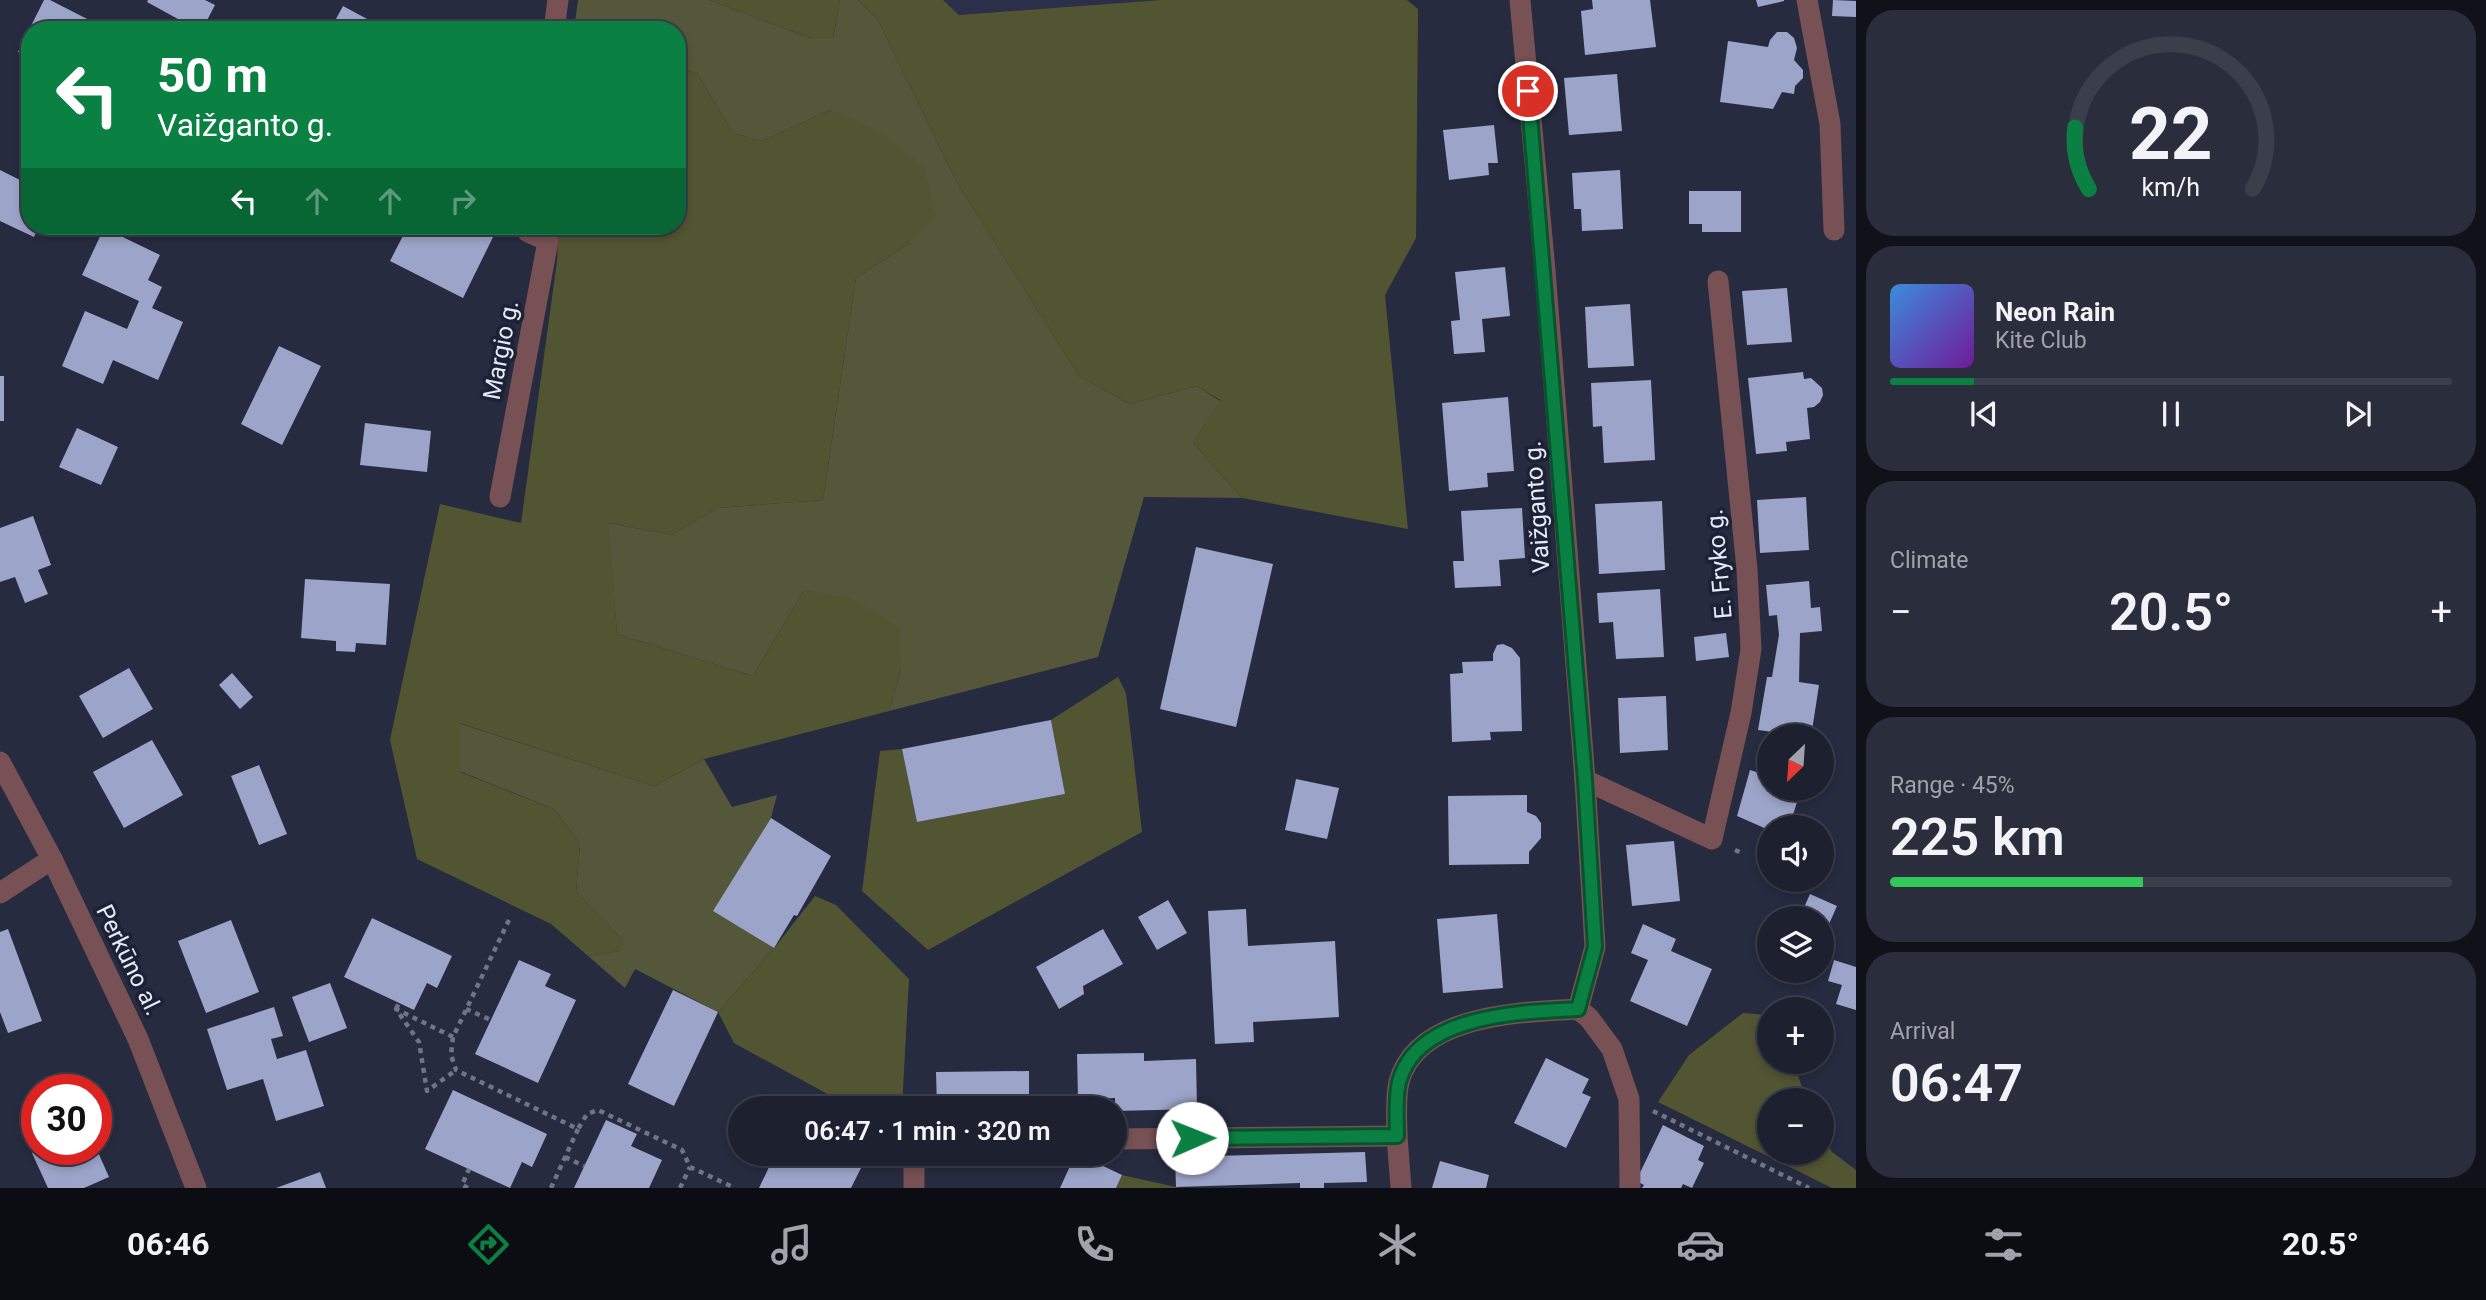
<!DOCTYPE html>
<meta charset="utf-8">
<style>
body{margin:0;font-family:Roboto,sans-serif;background:#2a2d3b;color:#f1f3f6;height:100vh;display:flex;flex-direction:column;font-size:26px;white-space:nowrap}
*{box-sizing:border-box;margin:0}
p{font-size:23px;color:#a0a3aa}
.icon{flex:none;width:38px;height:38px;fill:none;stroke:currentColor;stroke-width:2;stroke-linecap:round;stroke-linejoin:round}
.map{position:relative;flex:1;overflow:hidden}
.details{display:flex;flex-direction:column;gap:10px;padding:10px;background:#10121a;width:630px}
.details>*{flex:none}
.top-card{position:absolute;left:21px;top:21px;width:665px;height:214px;border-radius:28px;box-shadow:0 4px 10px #0003,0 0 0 2px #3b3e4b;background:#0b8043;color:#fff;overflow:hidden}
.needle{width:46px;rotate:205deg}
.tools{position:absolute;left:1757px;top:724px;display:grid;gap:14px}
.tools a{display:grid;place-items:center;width:77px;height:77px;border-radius:50%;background:#1d202f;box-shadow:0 4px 10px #0003,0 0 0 2px #3b3e4b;font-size:35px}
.speed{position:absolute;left:21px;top:1074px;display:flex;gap:14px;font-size:35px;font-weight:700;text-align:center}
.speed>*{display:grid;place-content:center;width:91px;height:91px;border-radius:50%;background:#1d202f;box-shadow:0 4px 10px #0003,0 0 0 2px #3b3e4b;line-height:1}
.speed .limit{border:10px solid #d22;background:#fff;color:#111}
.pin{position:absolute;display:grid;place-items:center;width:60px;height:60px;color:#fff;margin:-30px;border:4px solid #fff;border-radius:50%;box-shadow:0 2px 7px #0007}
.me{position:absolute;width:77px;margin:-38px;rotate:89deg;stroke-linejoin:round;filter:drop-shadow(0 0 5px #0008)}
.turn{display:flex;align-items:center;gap:24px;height:147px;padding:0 21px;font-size:32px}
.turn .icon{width:91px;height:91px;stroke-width:2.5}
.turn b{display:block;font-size:49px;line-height:60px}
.lanes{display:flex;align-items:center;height:66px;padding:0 21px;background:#0003;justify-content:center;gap:35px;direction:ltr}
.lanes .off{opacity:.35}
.big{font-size:52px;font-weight:600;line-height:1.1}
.details .widget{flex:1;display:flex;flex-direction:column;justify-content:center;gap:10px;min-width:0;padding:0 24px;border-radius:28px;background:#2a2d3b}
.details .dial{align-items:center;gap:0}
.dial svg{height:182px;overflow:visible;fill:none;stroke:#3b3e4b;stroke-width:7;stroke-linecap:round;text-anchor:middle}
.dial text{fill:#f1f3f6;stroke:none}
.song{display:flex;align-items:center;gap:21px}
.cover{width:84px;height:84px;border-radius:10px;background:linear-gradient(135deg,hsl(210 70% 55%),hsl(280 70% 35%))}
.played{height:7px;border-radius:4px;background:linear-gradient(90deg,#0b8043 15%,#3b3e4b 15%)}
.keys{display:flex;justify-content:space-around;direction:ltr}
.heat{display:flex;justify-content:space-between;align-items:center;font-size:38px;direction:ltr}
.charge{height:10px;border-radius:5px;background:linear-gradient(90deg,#34c759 45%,#3b3e4b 0)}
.trip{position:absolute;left:728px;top:1096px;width:399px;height:70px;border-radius:35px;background:#1d202f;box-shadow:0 4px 10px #0003,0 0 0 2px #3b3e4b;font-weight:600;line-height:70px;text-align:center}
.tabs{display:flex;height:112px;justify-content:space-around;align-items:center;background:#0c0d13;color:#a0a3aa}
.tabs .icon{width:49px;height:49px}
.tabs .on{color:#0b8043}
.tabs b{font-size:32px;color:#f1f3f6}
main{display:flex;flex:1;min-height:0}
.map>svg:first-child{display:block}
</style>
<main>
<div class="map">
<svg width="1856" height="1188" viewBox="0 0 1856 1188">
<rect width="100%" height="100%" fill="#272b3f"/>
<!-- built -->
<path fill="#2b2f4a" d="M943 0H1161L959 15Z"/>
<!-- green -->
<g fill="#545739">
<path d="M578 0H709L813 39H833L840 0H858L878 20 956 181 1079 376 1130 404 1197 386 1220 401 1193 443 1242 498 1144 497 1098 657 889 711 901 670 804 590 753 676 617 634 608 523 672 535 717 508 823 500 856 278 910 243 830 110 762 141 733 133 697 73 677 69V30H574Z"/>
<path d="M458 723 654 786 704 759 732 807 777 795 771 818 714 911 774 948 718 1012 635 969 625 988 588 956 619 951 623 940 576 892 580 844 554 809 459 771Z"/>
</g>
<!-- forest -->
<g fill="#515531">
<path d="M709 0H840L833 39H813Z"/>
<path d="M858 0H943L959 15 1161 0H1407L1418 9 1416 238 1385 295 1408 529 1242 498 1193 443 1220 400 1197 386 1130 404 1079 376 956 181 878 20Z"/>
<path d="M677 69 697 73 733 133 762 141 830 110 875 129 924 167 936 216 910 243 856 278 823 500 717 508 672 535 609 523 617 634 753 676 804 590 853 599 899 627 901 670 889 711 704 759 654 786 459 723 460 772 554 809 580 844 576 892 623 940 620 951 588 956 551 924 417 859 390 740 440 504 521 523 557 261 559 226H677Z"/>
<path d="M1118 677 1126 693 1142 832 928 950 862 891 880 751 902 749 917 822 1065 794 1051 720Z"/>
<path d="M815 896 836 905 909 979 902 1108H853L734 1043 718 1012 774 948Z"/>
<path d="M1743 1013 1767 1015 1769 1018V1062H1793L1807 1101H1769V1153H1822V1135L1832 1152 1856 1170V1188H1832L1658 1102 1689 1055Z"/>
<path d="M1122 1175 1176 1187 1178 1188H1116Z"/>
</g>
<!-- building -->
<g fill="#9ca4c9">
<path d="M44 0H50L97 24 94 30H30V58L18 52Z"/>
<path d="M148 0H205L215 5 202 30H198L147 2Z"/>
<path d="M1592 0H1650L1656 47 1585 55 1581 11 1593 9Z"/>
<path d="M1756 0H1784V1L1758 7Z"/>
<path d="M1833 0 1856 1V17L1832 16Z"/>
<path d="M343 6 382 27 380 30H330Z"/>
<path d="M1777 32H1787L1794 38 1797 48 1794 60 1803 70V78L1795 86 1794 94 1782 92 1773 109 1720 102 1728 41 1768 47 1770 40Z"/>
<path d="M1617 74 1622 131 1569 135 1564 78Z"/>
<path d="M1494 125 1498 163H1488L1489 175 1449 180 1443 130Z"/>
<path d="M0 170 30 185V226H39L34 237 0 221Z"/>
<path d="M1620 170 1623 229 1582 231 1581 209H1574L1572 173Z"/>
<path d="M1689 191H1741V232H1702V224H1689Z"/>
<path d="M408 226H491L497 229 463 298 390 261Z"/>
<path d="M104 228 160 255 148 280 162 287 152 308 183 322 158 380 113 360 103 384 62 366 85 311 127 329 139 301 82 275Z"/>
<path d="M1505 267 1510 316 1482 319 1485 352 1454 354 1451 321 1460 320 1455 272Z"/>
<path d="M1787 288 1792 342 1747 345 1742 291Z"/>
<path d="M1630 304 1634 366 1588 368 1585 307Z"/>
<path d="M279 346 321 366 282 445 241 424Z"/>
<path d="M1803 372 1804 379 1811 378 1822 388 1823 395 1820 402 1814 407 1807 408 1810 439 1786 442 1787 451 1756 454 1748 378Z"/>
<rect x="0" y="376" width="4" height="45"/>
<path d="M1651 380 1655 460 1604 463 1602 426 1593 427 1591 383Z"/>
<path d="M1508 397 1514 471 1487 473 1488 487 1449 491 1442 403Z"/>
<path d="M365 423 431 431 427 472 360 465Z"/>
<path d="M77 428 118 447 101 485 59 467Z"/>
<path d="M1806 497 1809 550 1760 553 1757 500Z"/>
<path d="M1662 501 1665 570 1599 574 1595 504Z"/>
<path d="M1522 508 1525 558 1499 560 1501 586 1455 588 1453 561H1464L1461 511Z"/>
<path d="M33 516 51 565 38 570 48 594 25 603 15 577 0 582V528Z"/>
<path d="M1196 547 1273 564 1236 727 1160 709Z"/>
<path d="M305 579 390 584 386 645 356 643 355 652 336 651V641L301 638Z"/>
<path d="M1809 581 1811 608 1820 607 1822 631 1800 633 1799 682 1819 685 1811 737 1758 730 1767 677H1772L1779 635 1777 615 1769 616 1766 585Z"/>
<path d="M1660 589 1664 657 1616 659 1613 622 1599 623 1597 593Z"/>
<path d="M1726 633 1729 657 1696 661 1694 637Z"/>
<path d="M1503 644 1512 648 1520 658 1522 731 1490 732 1491 740 1452 742 1450 674 1463 673 1462 662 1493 661V654L1497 645Z"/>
<path d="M129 668 153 709 103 738 79 696Z"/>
<path d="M232 673 253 697 240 709 219 685Z"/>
<path d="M1666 696 1668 750 1620 753 1618 698Z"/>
<path d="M1051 720 1065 794 917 822 902 749Z"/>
<path d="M152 740 183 795 124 828 93 772Z"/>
<path d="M259 765 287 834 259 845 231 776Z"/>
<path d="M1750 770 1769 776V789H1801L1789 828H1769V830L1737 816Z"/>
<path d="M1296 779 1339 788 1327 839 1285 830Z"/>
<path d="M1527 795V812L1536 816 1541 823V838L1529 852V864L1449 865 1448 796Z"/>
<path d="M771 818 831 856 797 916 794 915 774 948 713 911Z"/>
<path d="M1674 841 1680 901 1632 906 1626 845Z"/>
<path d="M1810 894 1837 906 1822 940V919H1799Z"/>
<path d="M1168 900 1187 933 1157 950 1138 917Z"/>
<path d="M1246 909 1248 946 1335 941 1339 1017 1253 1022 1254 1042 1215 1044 1208 911Z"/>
<path d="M1497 914 1503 988 1443 993 1437 919Z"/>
<path d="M372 918 452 956 437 988 427 983 414 1010 344 977Z"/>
<path d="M231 920 259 992 206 1013 178 941Z"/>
<path d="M1643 924 1676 939 1671 951 1712 969 1687 1026 1630 1001 1648 960 1631 953Z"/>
<path d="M8 929 42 1021 8 1033 0 1012V932Z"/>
<path d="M1103 929 1123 964 1083 986 1084 994 1059 1009 1036 967Z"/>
<path d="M519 960 551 974 545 986 576 1000 538 1083 475 1054Z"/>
<path d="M1834 960 1856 967V1010L1836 1004 1842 985 1828 981Z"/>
<path d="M330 983 347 1028 309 1042 292 997Z"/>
<path d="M673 990 718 1012 674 1106 628 1084Z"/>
<path d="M274 1007 283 1036 271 1039 277 1059 306 1050 324 1106 276 1121 263 1079 227 1090 207 1029Z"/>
<path d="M1144 1053V1061L1196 1059 1197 1109 1115 1111V1098L1078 1099 1077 1054Z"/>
<path d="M1546 1058 1589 1079 1582 1093 1591 1097 1566 1148 1514 1123Z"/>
<path d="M1029 1071V1108H937L936 1072Z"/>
<path d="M453 1090 547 1134 532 1167 522 1162 510 1188 425 1149Z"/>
<path d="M606 1120 637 1134 631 1146 662 1160 649 1188H574Z"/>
<path d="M1663 1125 1704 1146 1698 1160 1704 1163 1692 1188 1683 1184 1681 1188H1642L1644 1185 1636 1181Z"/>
<path d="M41 1150H97L109 1177 84 1188H48L32 1153Z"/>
<path d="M1365 1152 1367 1182 1324 1183V1188H1300V1183L1176 1187 1175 1157Z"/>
<path d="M767 1153H834L862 1166 851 1188H759L771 1163 764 1160Z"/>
<path d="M1076 1153 1122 1175 1116 1188H1060Z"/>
<path d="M1440 1161 1489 1175 1486 1188H1432Z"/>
<path d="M320 1172 326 1188H276Z"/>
</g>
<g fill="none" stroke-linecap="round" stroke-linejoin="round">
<!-- path -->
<g stroke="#717486" stroke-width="4.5" stroke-dasharray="5 5" stroke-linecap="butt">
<path d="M1735 850 1744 854"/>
<path d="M509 920 453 1037 451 1055 456 1070 578 1129 587 1114 598 1110 682 1150 690 1167 735 1188"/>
<path d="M396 1009 399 1003"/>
<path d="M466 1009 491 1020"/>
<path d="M453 1037 396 1009 419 1042 427 1091 456 1070"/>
<path d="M1653 1111 1809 1188"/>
<path d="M565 1157 584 1166"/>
<path d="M468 1188 462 1185 469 1169"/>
<path d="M551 1188 578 1129"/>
<path d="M680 1188 690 1167"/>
</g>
<!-- minor -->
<g stroke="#775153" stroke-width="21">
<path d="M1807 0 1830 124 1834 230"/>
<path d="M554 30 558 0"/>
<path d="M500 497 548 241 528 232 529 226"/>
<path d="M0 762 52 859 138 1039 196 1188"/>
<path d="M1585 780 1712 839 1741 713 1751 649 1747 569 1718 281"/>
<path d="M0 893 52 859"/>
<path d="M1578 1009 1589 1018 1612 1049 1629 1099 1630 1188"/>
<path d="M1397 1136 1401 1188"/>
<path d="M1115 1139 1397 1136C1397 1119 1395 1099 1399 1082 1417 1014 1522 1012 1578 1009L1595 947 1585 780 1545 270 1520 0"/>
<path d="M914 1188V1153"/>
</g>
</g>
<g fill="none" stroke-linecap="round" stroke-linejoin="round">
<!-- route casing -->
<g stroke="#07532c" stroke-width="18">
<path id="route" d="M1192 1138 1397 1136C1397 1119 1395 1099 1399 1082 1417 1014 1522 1012 1578 1009L1595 947 1585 780 1528 91"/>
</g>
<!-- route -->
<use href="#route" stroke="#0b8043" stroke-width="12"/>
</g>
<g text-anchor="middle" stroke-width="7" stroke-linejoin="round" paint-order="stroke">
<!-- street labels -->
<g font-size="24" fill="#e7eaf8" stroke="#1d2135">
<text transform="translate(501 350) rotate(-79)" y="8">Margio g.</text>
<text transform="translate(1537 507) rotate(-94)" y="8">Vaižganto g.</text>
<text transform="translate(1719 564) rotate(-95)" y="8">E. Fryko g.</text>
<text transform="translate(129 960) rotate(64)" y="8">Perkūno al.</text>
</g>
</g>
</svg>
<div class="tools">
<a><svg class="needle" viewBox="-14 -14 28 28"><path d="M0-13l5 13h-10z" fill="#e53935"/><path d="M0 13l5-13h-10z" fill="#a0a3aa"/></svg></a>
<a><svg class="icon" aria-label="sound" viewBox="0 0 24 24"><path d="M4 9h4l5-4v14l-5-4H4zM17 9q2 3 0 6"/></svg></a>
<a><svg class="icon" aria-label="layers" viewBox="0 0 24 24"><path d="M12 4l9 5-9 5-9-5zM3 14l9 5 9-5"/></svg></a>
<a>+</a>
<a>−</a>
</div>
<div class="speed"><div class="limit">30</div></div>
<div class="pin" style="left:1528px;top:91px;background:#d93025"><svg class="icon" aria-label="arrive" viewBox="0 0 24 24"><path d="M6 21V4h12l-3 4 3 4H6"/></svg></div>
<svg class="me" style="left:1192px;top:1138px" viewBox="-20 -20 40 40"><circle r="19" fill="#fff"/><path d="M0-13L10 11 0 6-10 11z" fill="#0b8043"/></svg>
<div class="trip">06:47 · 1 min · 320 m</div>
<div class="top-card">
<div class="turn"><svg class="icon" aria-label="left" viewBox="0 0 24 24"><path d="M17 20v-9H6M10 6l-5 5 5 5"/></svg><div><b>50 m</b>Vaižganto g.</div></div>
<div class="lanes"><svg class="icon" aria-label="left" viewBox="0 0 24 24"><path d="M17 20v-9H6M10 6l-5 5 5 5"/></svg><svg class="icon off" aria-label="ahead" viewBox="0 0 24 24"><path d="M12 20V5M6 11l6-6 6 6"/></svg><svg class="icon off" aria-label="ahead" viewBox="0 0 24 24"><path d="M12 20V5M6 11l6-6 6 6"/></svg><svg class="icon off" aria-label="right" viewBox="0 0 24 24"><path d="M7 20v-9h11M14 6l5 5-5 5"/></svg></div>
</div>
</div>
<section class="details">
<div class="widget dial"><svg viewBox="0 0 100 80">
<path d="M14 69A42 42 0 1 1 86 69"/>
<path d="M14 69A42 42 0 0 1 8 42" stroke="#0b8043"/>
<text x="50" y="56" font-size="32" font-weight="700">22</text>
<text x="50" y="72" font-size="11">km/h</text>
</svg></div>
<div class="widget">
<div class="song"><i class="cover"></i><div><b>Neon Rain</b><p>Kite Club</p></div></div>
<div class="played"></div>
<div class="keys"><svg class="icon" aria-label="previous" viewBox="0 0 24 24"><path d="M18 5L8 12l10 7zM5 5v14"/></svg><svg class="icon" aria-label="pause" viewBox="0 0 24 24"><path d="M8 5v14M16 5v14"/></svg><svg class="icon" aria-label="next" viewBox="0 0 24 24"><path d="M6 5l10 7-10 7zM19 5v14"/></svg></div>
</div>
<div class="widget"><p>Climate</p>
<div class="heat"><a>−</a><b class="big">20.5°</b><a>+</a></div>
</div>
<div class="widget"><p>Range · 45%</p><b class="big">225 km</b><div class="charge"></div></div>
<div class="widget"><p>Arrival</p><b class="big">06:47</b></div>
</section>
</main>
<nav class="tabs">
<b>06:46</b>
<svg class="icon on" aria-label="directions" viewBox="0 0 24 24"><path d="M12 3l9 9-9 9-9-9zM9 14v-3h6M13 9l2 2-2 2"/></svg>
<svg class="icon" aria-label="music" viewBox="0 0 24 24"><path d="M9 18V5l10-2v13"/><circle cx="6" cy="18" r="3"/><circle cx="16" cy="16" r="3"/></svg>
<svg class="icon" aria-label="phone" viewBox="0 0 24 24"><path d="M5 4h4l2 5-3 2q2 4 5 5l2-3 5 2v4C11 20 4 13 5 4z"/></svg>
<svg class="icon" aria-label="climate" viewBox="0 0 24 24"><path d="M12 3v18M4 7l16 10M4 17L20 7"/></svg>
<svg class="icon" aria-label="car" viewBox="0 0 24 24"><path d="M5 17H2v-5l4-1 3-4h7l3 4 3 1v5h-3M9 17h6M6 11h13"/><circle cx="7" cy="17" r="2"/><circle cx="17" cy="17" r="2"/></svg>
<svg class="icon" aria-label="filters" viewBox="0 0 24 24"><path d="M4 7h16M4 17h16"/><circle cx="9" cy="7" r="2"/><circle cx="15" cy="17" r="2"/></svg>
<b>20.5°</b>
</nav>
